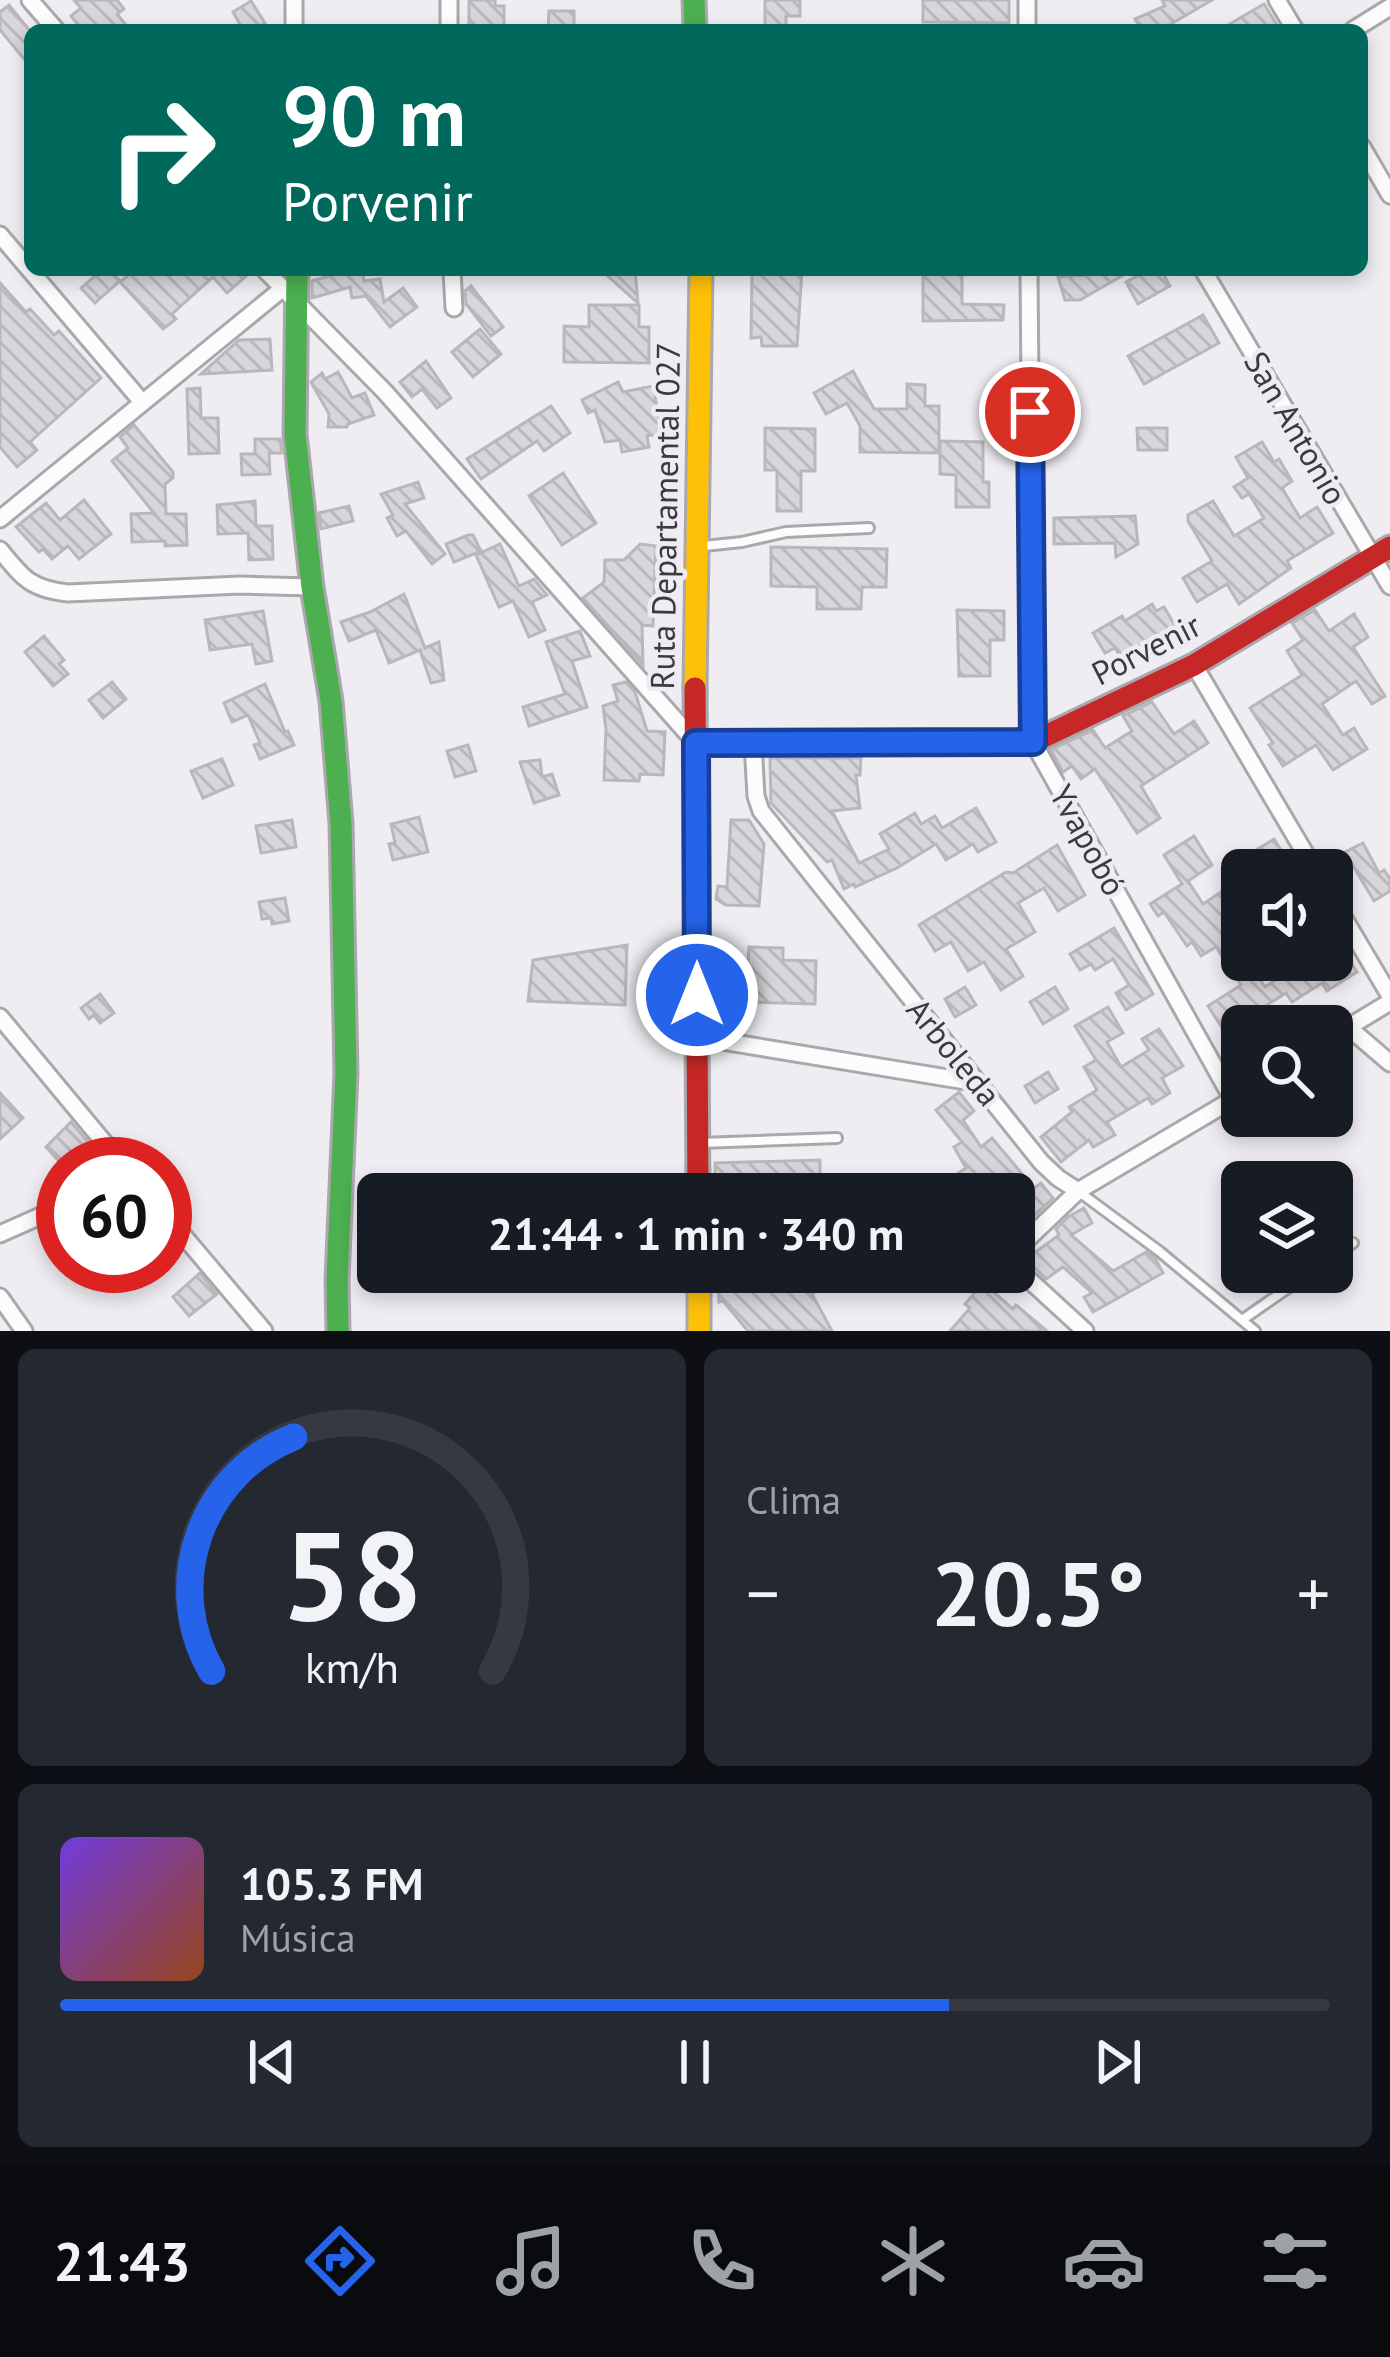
<!DOCTYPE html>
<html lang="es">
<meta charset="utf-8">
<style>
body{margin:0;font-family:"PT Sans",sans-serif;background:#242831;color:#f1f3f6;height:100vh;display:flex;flex-direction:column;font-size:45px;white-space:nowrap}
*{box-sizing:border-box;margin:0}
p{font-size:39px;color:#9ea1a6}
.icon{flex:none;width:66px;height:66px;fill:none;stroke:currentColor;stroke-width:2;stroke-linecap:round;stroke-linejoin:round}
.map{position:relative;height:1331px;overflow:hidden}
.details{display:flex;flex-direction:column;gap:18px;padding:18px;background:#0d0f14;flex:1}
.details>*{flex:none}
.banner{position:absolute;left:24px;top:24px;width:1344px;height:252px;border-radius:18px;box-shadow:0 6px 18px #0003;background:#00695c;color:#fff;overflow:hidden}
.controls{position:absolute;left:1221px;top:849px;display:grid;gap:24px}
.controls a{display:grid;place-items:center;width:132px;height:132px;border-radius:18px;background:#171b24;box-shadow:0 6px 18px #0003;font-size:60px}
.speed{position:absolute;left:36px;top:1137px;display:flex;gap:24px;font-size:60px;font-weight:700;text-align:center}
.speed>*{display:grid;place-content:center;width:156px;height:156px;border-radius:50%;background:#171b24;box-shadow:0 6px 18px #0003;line-height:1}
.speed .limit{border:18px solid #d22;background:#fff;color:#111}
.pin{position:absolute;display:grid;place-items:center;width:102px;height:102px;color:#fff;margin:-51px;border:6px solid #fff;border-radius:50%;box-shadow:0 3px 12px #0007}
.me{position:absolute;width:132px;margin:-66px;rotate:0deg;stroke-linejoin:round;filter:drop-shadow(0 0 9px #0008)}
.turn{display:flex;align-items:center;gap:42px;height:252px;padding:0 60px;font-size:54px}
.turn .icon{width:156px;height:156px;stroke-width:2.5}
.turn b{display:block;font-size:84px;line-height:102px}
.big{font-size:90px;font-weight:700;line-height:1.1}
.details .card{flex:1;display:flex;flex-direction:column;justify-content:center;gap:18px;min-width:0;padding:0 42px;border-radius:18px;background:#242831}
.details .dial{align-items:center;gap:0}
.dial svg{height:312px;overflow:visible;fill:none;stroke:#363941;stroke-width:7;stroke-linecap:round;text-anchor:middle}
.dial text{fill:#f1f3f6;stroke:none}
.song{display:flex;align-items:center;gap:36px}
.cover{width:144px;height:144px;border-radius:18px;background:linear-gradient(135deg,hsl(260 70% 55%),hsl(20 70% 35%))}
.played{height:12px;border-radius:6px;background:linear-gradient(90deg,#2563eb 70%,#363941 70%)}
.keys{display:flex;justify-content:space-around;direction:ltr}
.heat{display:flex;justify-content:space-between;align-items:center;font-size:66px;direction:ltr}
.details .tiles{flex:1;display:grid;gap:18px;grid-template-columns:1fr 1fr}
.card:last-child{grid-column:span 2}
.trip{position:absolute;left:357px;top:1173px;width:678px;height:120px;border-radius:18px;background:#171b24;box-shadow:0 6px 18px #0003;font-weight:700;line-height:120px;text-align:center}
.tab-bar{display:flex;height:192px;justify-content:space-around;align-items:center;background:#090b0e;color:#9ea1a6}
.tab-bar .icon{width:84px;height:84px}
.tab-bar .selected{color:#2563eb}
.tab-bar b{font-size:54px;color:#f1f3f6}
.map>svg:first-child{display:block}
</style>
<div class="map">
<svg width="1390" height="1331" viewBox="0 0 1390 1331">
<defs>
<pattern id="building-back-hatch" width="6" height="6" patternUnits="userSpaceOnUse" patternTransform="scale(3)"><rect width="6" height="6" fill="#d8d6da"/><path d="M-1 5l2 2M0 0l6 6M5-1l2 2" fill="none" stroke="#bab8bc"/></pattern>
</defs>
<rect width="100%" height="100%" fill="#efedf2"/>
<!-- building -->
<g fill="url(#building-back-hatch)" stroke="#b9b7bb" stroke-width="3">
<path d="M74 0H117L124 9 117 14 130 30H82L71 16 81 8Z"/>
<path d="M469 0H495V6H504V30H469Z"/>
<path d="M765 0H800V16H786V30H765Z"/>
<path d="M923 0H1009V23L923 22Z"/>
<path d="M1162 0H1212L1171 24 1175 30H1142L1135 19 1165 6Z"/>
<path d="M251 1 265 23 253 30H243L233 12Z"/>
<path d="M1264 4 1280 30H1220L1240 18Z"/>
<path d="M9 5 30 31V66L0 30V12Z"/>
<path d="M549 11H574V30H548Z"/>
<path d="M102 270H110L120 281 95 303 81 288Z"/>
<path d="M135 270H253L227 293 213 277 172 314 176 319 163 329 120 282Z"/>
<path d="M350 270H362L364 281 380 279 384 302 403 288 417 307 390 327 366 296 352 298 350 287 312 298V281Z"/>
<path d="M601 270H635L638 303Z"/>
<path d="M752 270H802L797 346H762L761 337 751 338Z"/>
<path d="M923 270H962V304L1004 305 1003 320 923 321Z"/>
<path d="M1088 270H1132L1080 300H1065L1058 277 1090 275Z"/>
<path d="M1148 270H1161L1170 286 1138 304 1126 282Z"/>
<path d="M0 283 26 312 30 309 54 335 59 331 101 378 30 442 37 450 17 467 0 447Z"/>
<path d="M471 286 503 327 491 336 466 304 465 291Z"/>
<path d="M589 305H639V327H649V363L564 362V326L589 327Z"/>
<path d="M1203 315 1219 343 1144 384 1128 356Z"/>
<path d="M480 329 501 354 473 377 452 352Z"/>
<path d="M270 339 272 370 201 374 239 340Z"/>
<path d="M426 361 451 398 437 408 422 389 412 397 400 382Z"/>
<path d="M853 371 874 409H907V384L925 385V406H939V453L860 452V426L847 403 826 414 814 393Z"/>
<path d="M338 372 352 398 365 393 374 415 348 424 347 427H328L329 414 311 382 322 373 325 379Z"/>
<path d="M618 382 623 392 653 386 662 433 647 436 649 447 622 452 620 440 605 442 595 410 588 413 582 400Z"/>
<path d="M200 388 201 418H218L219 453 189 454 187 389Z"/>
<path d="M551 406 570 433 544 451 537 441 481 479 467 459Z"/>
<path d="M134 425 173 472V478L165 484 166 514H186L187 545 165 546V541L132 542 131 514 154 513 112 461 128 448 120 437Z"/>
<path d="M765 428 815 429V471H801V511H777V470H765Z"/>
<path d="M1137 428H1167V450H1138Z"/>
<path d="M255 439H280L282 453H269L270 474 242 475 241 454H255Z"/>
<path d="M940 441 983 442V482H989V507H956V475L940 474Z"/>
<path d="M1262 442 1274 462 1279 459 1292 481 1282 488 1300 518 1317 507 1333 533 1287 561 1291 568 1239 604 1227 584 1197 602 1183 578 1212 561 1188 521V515L1213 501 1234 536 1264 518 1249 494 1242 498 1234 487 1248 478 1236 457Z"/>
<path d="M563 473 596 523 562 545 529 496Z"/>
<path d="M418 482 424 498 405 504 445 554 432 564 406 531 397 536 387 518 393 515 381 494Z"/>
<path d="M84 500 111 534 79 559 68 546 52 559 43 549 39 552 16 527 46 503 60 520Z"/>
<path d="M255 501 256 526H272L273 559 249 560 248 533 218 534 217 505Z"/>
<path d="M349 506 353 521 321 529 319 513Z"/>
<path d="M1135 516 1138 544 1116 557 1115 543 1054 544V518Z"/>
<path d="M468 535H473L481 551 454 562 446 544Z"/>
<path d="M500 544 519 586 534 579 547 595 532 602 545 630 529 637 513 601 499 607 476 555Z"/>
<path d="M640 544 656 546 653 626 642 625 643 665 583 598 604 582 605 560H624Z"/>
<path d="M771 547 887 549 886 587H862L861 609H817V587L771 586Z"/>
<path d="M404 594 425 648 439 642 444 680 431 683 420 650 389 663 376 630 349 641 341 622 370 612Z"/>
<path d="M1152 604 1156 611 1164 607 1177 629 1148 646 1146 642 1121 658 1115 648 1105 653 1093 633 1122 616 1125 621Z"/>
<path d="M957 610 1004 611V640H990V676H959Z"/>
<path d="M1315 610 1329 631 1354 614 1368 637 1353 647 1385 696 1372 704 1356 681 1322 704 1343 735 1354 728 1367 749 1333 770 1316 745 1283 766 1269 745 1273 743 1250 708 1302 675 1287 651 1303 640 1292 623Z"/>
<path d="M263 611 272 661 256 664 252 644 210 650 205 620Z"/>
<path d="M580 631 590 656 572 661 587 707 529 726 523 707 565 694 546 642Z"/>
<path d="M44 636 64 660 59 664 68 674 53 686 25 652Z"/>
<path d="M112 682 126 699 103 718 89 700Z"/>
<path d="M626 682 635 692 647 731 665 732 663 775 640 774 639 781 604 780 606 729 603 706 618 701 613 685Z"/>
<path d="M265 684 285 732 288 731 294 745 260 759 254 745 260 743 248 715 232 722 224 703Z"/>
<path d="M1152 702 1174 734 1194 721 1208 743 1141 786 1160 818 1137 833 1095 769 1081 779 1072 766 1063 772 1051 750 1093 730 1105 748 1132 731 1123 716Z"/>
<path d="M468 745 476 771 455 777 447 751Z"/>
<path d="M770 758H861L860 775H856L860 808 832 811 859 863 889 849 880 834 915 813 921 824 935 816 942 828 976 808 996 842 978 852 973 844 946 860 936 844 897 868 855 887 854 884 844 889 832 860 827 862 771 803Z"/>
<path d="M222 759 233 785 203 798 191 771Z"/>
<path d="M540 760 542 777 552 774 559 795 534 803 520 762Z"/>
<path d="M419 817 428 852 393 860 389 844 395 843 391 824Z"/>
<path d="M292 820 296 847 261 853 256 826Z"/>
<path d="M731 820H749L764 844 759 906 726 905 716 899 718 886 727 887Z"/>
<path d="M1194 836 1212 865 1188 881 1203 904 1221 892 1227 900 1242 891V960H1248L1265 987 1306 960H1332V933L1357 972 1327 991 1322 983 1292 1002 1286 993 1254 1013 1262 1026H1242V1035L1231 1042 1208 1006 1241 985 1216 947 1201 956 1192 942 1187 946 1164 912 1158 916 1150 904 1182 884 1164 855Z"/>
<path d="M1274 839 1287 859 1270 870H1254L1245 857Z"/>
<path d="M1363 843 1379 873 1384 870 1390 879V891L1374 901 1345 852Z"/>
<path d="M1057 845 1085 895 1058 911 1044 888 1018 903 1035 932 1006 949 1023 976 1001 990 984 962 968 971 951 942 935 951 919 925 1006 872 1013 873Z"/>
<path d="M285 898 289 921 272 924 271 918 262 919 259 902Z"/>
<path d="M1114 928 1153 994 1126 1010 1116 993 1129 985 1113 959 1095 970 1091 964 1080 970 1070 954Z"/>
<path d="M627 945 625 1005 528 1001 533 960Z"/>
<path d="M749 947 783 948V960L816 961 815 1004 746 1002Z"/>
<path d="M965 987 976 1005 955 1017 945 999Z"/>
<path d="M1055 987 1068 1009 1043 1024 1030 1002Z"/>
<path d="M100 994 114 1013 100 1023 94 1015 89 1019 81 1008Z"/>
<path d="M1108 1007 1123 1033 1107 1042 1121 1067 1149 1050 1142 1039 1159 1029 1183 1066 1162 1078 1170 1093 1152 1104 1148 1098 1107 1122 1115 1135 1093 1147 1089 1140 1061 1162 1041 1137 1072 1112 1069 1107 1097 1090 1084 1067 1096 1060 1075 1026Z"/>
<path d="M1048 1072 1058 1089 1035 1103 1025 1086Z"/>
<path d="M959 1092 974 1111 963 1120 981 1147 992 1138 1034 1188 1041 1183 1053 1198 1014 1234V1194H970L957 1174 966 1168 954 1147 962 1142 936 1110Z"/>
<path d="M0 1093 23 1118 0 1139Z"/>
<path d="M71 1122 89 1143 63 1166 46 1147Z"/>
<path d="M820 1160V1194H715V1163Z"/>
<path d="M1084 1208 1092 1223 1071 1235 1113 1271 1146 1252 1155 1258 1163 1273 1093 1312 1084 1297 1092 1293 1063 1267 1046 1279 1026 1259 1059 1235 1056 1229 1068 1217Z"/>
<path d="M718 1272H847L812 1294 832 1331H748L723 1301 719 1302Z"/>
<path d="M200 1273 217 1294 189 1316 173 1297Z"/>
<path d="M983 1283 1013 1309 1016 1305 1047 1331H950L970 1308 965 1304Z"/>
</g>
<g fill="none" stroke-linecap="round" stroke-linejoin="round">
<!-- lane casing -->
<g stroke="#aaa8ac" stroke-width="14">
<g id="lane">
<path d="M704 546 742 542 786 532 869 528"/>
<path d="M700 1143 837 1138"/>
<path d="M1078 1191 1159 1251 1255 1331"/>
<path d="M1332 1257 1353 1243"/>
<path d="M1242 1320 1311 1272"/>
</g>
</g>
<!-- street casing -->
<g stroke="#aaa8ac" stroke-width="21">
<g id="street">
<path d="M30 0 56 30"/>
<path d="M294 0V30"/>
<path d="M449 0V30"/>
<path d="M1027 0V30"/>
<path d="M1277 0 1295 30"/>
<path d="M1353 30 1390 7"/>
<path d="M1362 147 1390 195"/>
<path d="M0 235 142 402"/>
<path d="M265 270 385 392 695 742"/>
<path d="M452 270 454 308"/>
<path d="M1029 270 1033 742 1233 1100"/>
<path d="M1203 270 1390 586"/>
<path d="M0 519 282 289"/>
<path d="M0 550C23 578 30 589 68 593L240 585 312 587"/>
<path d="M1194 665 1315 870"/>
<path d="M753 743 756 796 761 811 1041 1162 1058 1178 1078 1191 1242 1094"/>
<path d="M1332 898 1390 996"/>
<path d="M0 1017 122 1164"/>
<path d="M1348 1027 1390 1063"/>
<path d="M697 1037 978 1083"/>
<path d="M1332 1037 1390 1002"/>
<path d="M165 1214 264 1331"/>
<path d="M0 1234 63 1206"/>
<path d="M1014 1252 1078 1191"/>
<path d="M1014 1266 1085 1331"/>
<path d="M0 1297 24 1331"/>
</g>
</g>
<!-- fast casing -->
<g stroke="#aaa8ac" stroke-width="27">
<g id="fast">
<path d="M694 0 695 30"/>
<path d="M297 270 295 434 312 587 331 701 341 823 346 1073 337 1280 338 1331"/>
</g>
</g>
<!-- slow casing -->
<g stroke="#aaa8ac" stroke-width="27">
<g id="slow">
<path d="M695 688 701 270"/>
<path d="M699 1272V1331"/>
</g>
</g>
<!-- jam casing -->
<g stroke="#aaa8ac" stroke-width="27">
<g id="jam">
<path d="M695 688 698 1194"/>
<path d="M696 743 1033 742 1194 665 1390 547"/>
</g>
</g>
<!-- lane -->
<use href="#lane" stroke="#fdfcfd" stroke-width="8"/>
<!-- street -->
<use href="#street" stroke="#fdfcfd" stroke-width="15"/>
<!-- fast -->
<use href="#fast" stroke="#4caf50" stroke-width="21"/>
<!-- slow -->
<use href="#slow" stroke="#ffc107" stroke-width="21"/>
<!-- jam -->
<use href="#jam" stroke="#c62828" stroke-width="21"/>
</g>
<g fill="none" stroke-linecap="round" stroke-linejoin="round">
<!-- route casing -->
<g stroke="#184099" stroke-width="30">
<path id="route" d="M697 995 696 743 1033 742 1030 412"/>
</g>
<!-- route -->
<use href="#route" stroke="#2563eb" stroke-width="21"/>
</g>
<g text-anchor="middle" stroke-width="9" stroke-linejoin="round" paint-order="stroke">
<!-- street labels -->
<g font-size="33" fill="#3c3a3d" stroke="#efebf4">
<text transform="translate(1296 428) rotate(60)" y="12">San Antonio</text>
<text transform="translate(665 516) rotate(-89)" y="12">Ruta Departamental 027</text>
<text transform="translate(1146 649) rotate(-27)" y="12">Porvenir</text>
<text transform="translate(1088 840) rotate(61)" y="12">Yvapobó</text>
<text transform="translate(954 1052) rotate(51)" y="12">Arboleda</text>
</g>
</g>
</svg>
<div class="controls">
<a><svg class="icon" aria-label="sound" viewBox="0 0 24 24"><path d="M4 9h4l5-4v14l-5-4H4zM17 9q2 3 0 6"/></svg></a>
<a><svg class="icon" aria-label="search" viewBox="0 0 24 24"><circle cx="10" cy="10" r="6"/><path d="M15 15l6 6"/></svg></a>
<a><svg class="icon" aria-label="layers" viewBox="0 0 24 24"><path d="M12 4l9 5-9 5-9-5zM3 14l9 5 9-5"/></svg></a>
</div>
<div class="speed"><div class="limit">60</div></div>
<div class="pin" style="left:1030px;top:412px;background:#d93025"><svg class="icon" aria-label="arrive" viewBox="0 0 24 24"><path d="M6 21V4h12l-3 4 3 4H6"/></svg></div>
<svg class="me" style="left:697px;top:995px" viewBox="-20 -20 40 40"><circle r="17" fill="#2563eb" stroke="#fff" stroke-width="3"/><path d="M0-11L8 9 0 5-8 9z" fill="#fff"/></svg>
<div class="trip">21:44 · 1 min · 340 m</div>
<div class="banner">
<div class="turn"><svg class="icon" aria-label="right" viewBox="0 0 24 24"><path d="M7 20v-9h11M14 6l5 5-5 5"/></svg><div><b>90 m</b>Porvenir</div></div>
</div>
</div>
<section class="details">
<div class="tiles">
<div class="card dial"><svg viewBox="0 0 100 80">
<path d="M14 69A42 42 0 1 1 86 69"/>
<path d="M14 69A42 42 0 0 1 35 9" stroke="#2563eb"/>
<text x="50" y="56" font-size="32" font-weight="700">58</text>
<text x="50" y="72" font-size="11">km/h</text>
</svg></div>
<div class="card"><p>Clima</p>
<div class="heat"><a>−</a><b class="big">20.5°</b><a>+</a></div>
</div>
<div class="card">
<div class="song"><i class="cover"></i><div><b>105.3 FM</b><p>Música</p></div></div>
<div class="played"></div>
<div class="keys"><svg class="icon" aria-label="previous" viewBox="0 0 24 24"><path d="M18 5L8 12l10 7zM5 5v14"/></svg><svg class="icon" aria-label="pause" viewBox="0 0 24 24"><path d="M8 5v14M16 5v14"/></svg><svg class="icon" aria-label="next" viewBox="0 0 24 24"><path d="M6 5l10 7-10 7zM19 5v14"/></svg></div>
</div>
</div>
</section>
<nav class="tab-bar">
<b>21:43</b>
<svg class="icon selected" aria-label="directions" viewBox="0 0 24 24"><path d="M12 3l9 9-9 9-9-9zM9 14v-3h6M13 9l2 2-2 2"/></svg>
<svg class="icon" aria-label="music" viewBox="0 0 24 24"><path d="M9 18V5l10-2v13"/><circle cx="6" cy="18" r="3"/><circle cx="16" cy="16" r="3"/></svg>
<svg class="icon" aria-label="phone" viewBox="0 0 24 24"><path d="M5 4h4l2 5-3 2q2 4 5 5l2-3 5 2v4C11 20 4 13 5 4z"/></svg>
<svg class="icon" aria-label="climate" viewBox="0 0 24 24"><path d="M12 3v18M4 7l16 10M4 17L20 7"/></svg>
<svg class="icon" aria-label="car" viewBox="0 0 24 24"><path d="M5 17H2v-5l4-1 3-4h7l3 4 3 1v5h-3M9 17h6M6 11h13"/><circle cx="7" cy="17" r="2"/><circle cx="17" cy="17" r="2"/></svg>
<svg class="icon" aria-label="filters" viewBox="0 0 24 24"><path d="M4 7h16M4 17h16"/><circle cx="9" cy="7" r="2"/><circle cx="15" cy="17" r="2"/></svg>
</nav>
